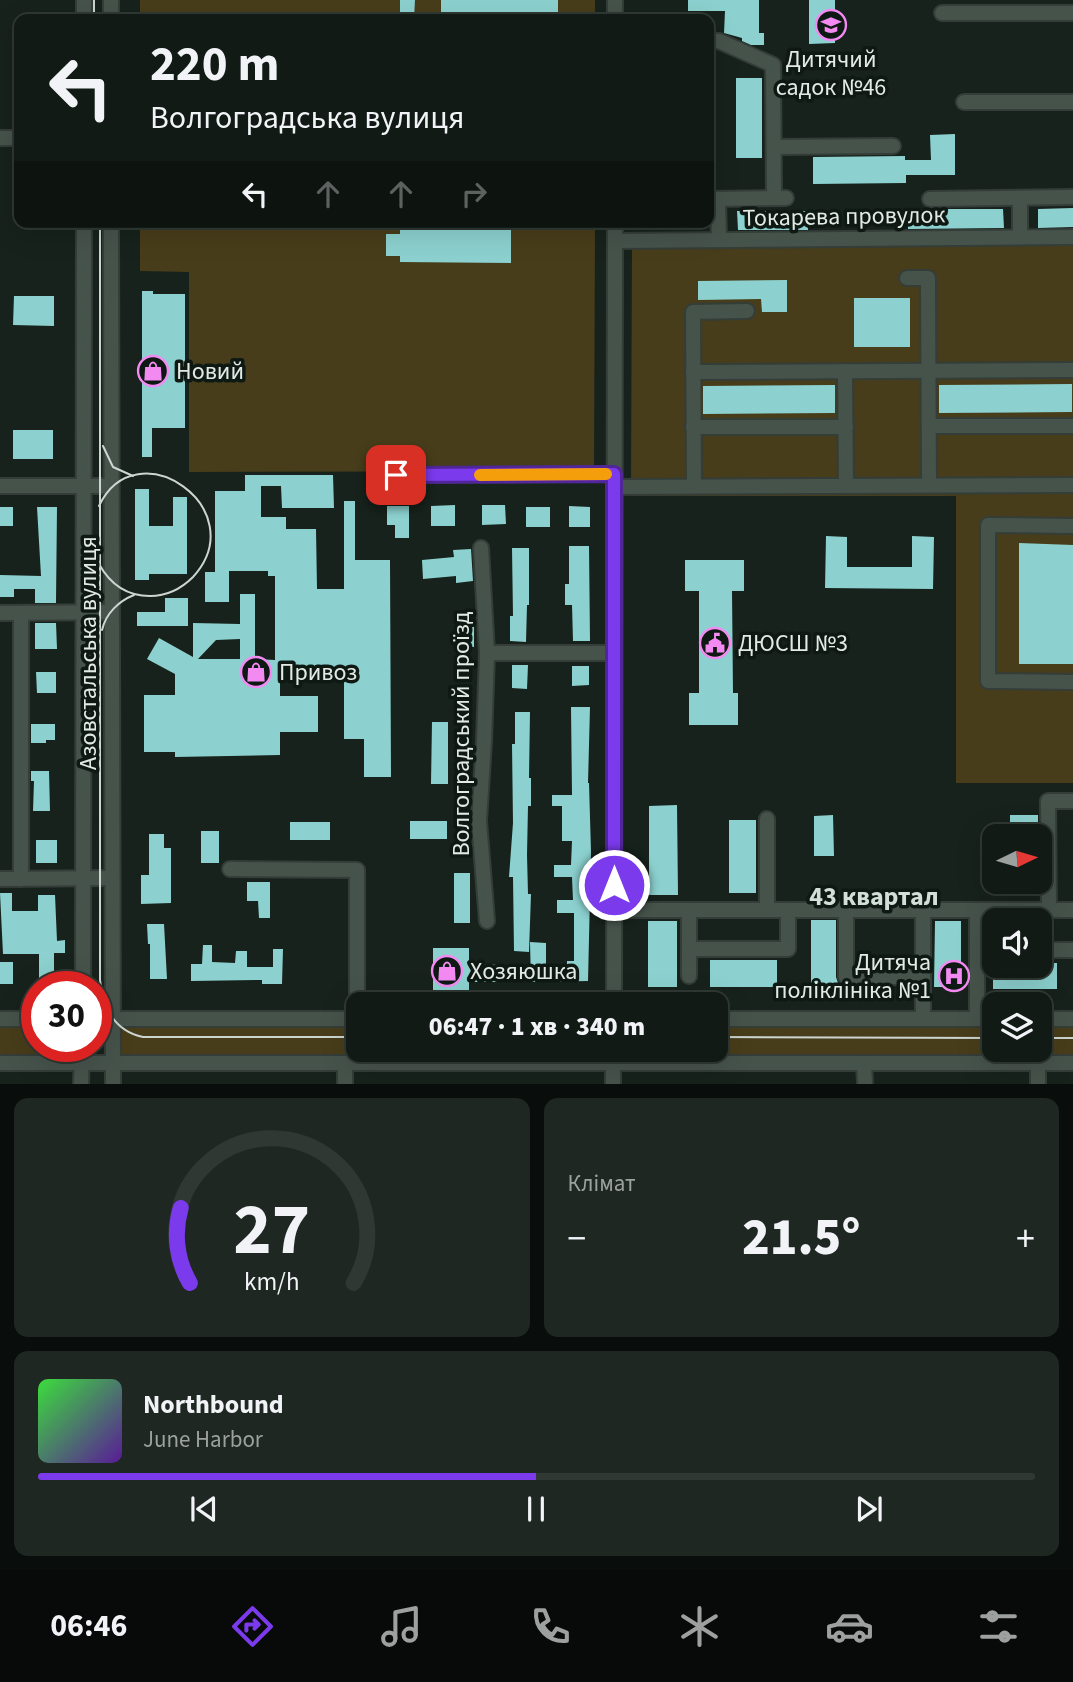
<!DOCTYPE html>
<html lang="uk">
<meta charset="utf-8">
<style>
body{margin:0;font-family:"Source Sans 3",sans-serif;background:#1e2722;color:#f1f3f6;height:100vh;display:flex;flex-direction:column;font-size:26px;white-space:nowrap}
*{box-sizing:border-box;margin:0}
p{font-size:23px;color:#9ca1a0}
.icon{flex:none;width:38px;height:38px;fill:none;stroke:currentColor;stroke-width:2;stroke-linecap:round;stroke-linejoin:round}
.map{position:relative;height:1084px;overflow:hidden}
.details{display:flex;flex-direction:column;gap:14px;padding:14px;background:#090e0c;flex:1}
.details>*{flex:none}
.hud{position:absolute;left:14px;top:14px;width:700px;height:214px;border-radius:14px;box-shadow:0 7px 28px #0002,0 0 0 2px #303834;background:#111a15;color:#f1f3f6;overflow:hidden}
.needle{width:46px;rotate:85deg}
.buttons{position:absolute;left:982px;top:824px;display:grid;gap:14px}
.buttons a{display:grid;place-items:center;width:70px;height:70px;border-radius:14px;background:#111a15;box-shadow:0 7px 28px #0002,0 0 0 2px #303834;font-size:35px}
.speed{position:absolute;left:21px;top:971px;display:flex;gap:14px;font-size:35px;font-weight:700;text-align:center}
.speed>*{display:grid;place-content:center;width:91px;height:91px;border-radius:50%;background:#111a15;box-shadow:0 7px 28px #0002,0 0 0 2px #303834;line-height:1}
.speed .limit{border:10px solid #d22;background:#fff;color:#111}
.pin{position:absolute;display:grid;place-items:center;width:60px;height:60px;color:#fff;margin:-30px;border-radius:14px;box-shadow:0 4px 10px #0006}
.me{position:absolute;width:77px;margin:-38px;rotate:0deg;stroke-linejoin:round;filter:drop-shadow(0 0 5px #0008)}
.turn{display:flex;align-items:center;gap:24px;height:147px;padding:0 21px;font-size:32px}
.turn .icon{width:91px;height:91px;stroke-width:2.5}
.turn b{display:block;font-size:49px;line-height:60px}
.lanes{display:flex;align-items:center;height:66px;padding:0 21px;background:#0003;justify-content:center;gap:35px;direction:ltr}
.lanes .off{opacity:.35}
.big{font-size:52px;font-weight:800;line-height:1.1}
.details .widget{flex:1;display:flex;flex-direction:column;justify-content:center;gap:10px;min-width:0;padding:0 24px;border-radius:14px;background:#1e2722}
.details .dial{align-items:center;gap:0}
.dial svg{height:182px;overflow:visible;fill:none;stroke:#303834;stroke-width:7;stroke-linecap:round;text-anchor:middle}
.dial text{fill:#f1f3f6;stroke:none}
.song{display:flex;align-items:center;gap:21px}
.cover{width:84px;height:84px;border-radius:10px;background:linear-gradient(135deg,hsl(120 70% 55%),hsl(270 70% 35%))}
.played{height:7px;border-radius:4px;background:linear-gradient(90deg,#7c3aed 50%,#303834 50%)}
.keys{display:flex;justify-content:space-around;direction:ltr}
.heat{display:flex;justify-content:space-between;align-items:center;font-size:38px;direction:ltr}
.details .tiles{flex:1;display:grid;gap:14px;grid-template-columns:1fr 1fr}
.widget:last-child{grid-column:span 2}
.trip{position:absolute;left:346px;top:992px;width:382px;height:70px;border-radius:14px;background:#111a15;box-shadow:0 7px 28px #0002,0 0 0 2px #303834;font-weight:800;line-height:70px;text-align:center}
.tabs{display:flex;height:112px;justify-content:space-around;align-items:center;background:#070a08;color:#9ca1a0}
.tabs .icon{width:49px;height:49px}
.tabs .active{color:#7c3aed}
.tabs b{font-size:32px;color:#f1f3f6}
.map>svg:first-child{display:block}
</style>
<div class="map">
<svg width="1073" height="1084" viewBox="0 0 1073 1084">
<rect width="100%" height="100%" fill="#17221c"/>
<!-- green -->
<g fill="#483d1a">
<rect x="140" y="0" width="455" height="19"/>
<path d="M140 222H595L594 471 189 472V272L140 271Z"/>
<path d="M1073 240V783H956V496H631L632 244Z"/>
<path d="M0 1023H37V1046L77 1047 76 1058H0Z"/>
<path d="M116 1023H359V1050H609V1059L117 1058Z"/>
<path d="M716 1023H994V1050H1040V1023H1073V1059H618V1050H716Z"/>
</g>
<!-- building -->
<g fill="#8cd1cf" fill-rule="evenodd">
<path d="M400 0H415L414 19H400Z"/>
<rect x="441" y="0" width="117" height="19"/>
<path d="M688 0H759V33H764V45H751L742 41V38L724 33 725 11H688Z"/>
<path d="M809 0H835V43L809 44Z"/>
<rect x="736" y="78" width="26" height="80"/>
<path d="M955 134V175H906V183L813 184V157L905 156V160H931L930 135Z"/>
<path d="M1073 208V227L1038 228V209Z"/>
<path d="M924 209H1003L1004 228 908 229V210Z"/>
<path d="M737 211H807L808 230H738Z"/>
<path d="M400 227 511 228V263L400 262V256H386V234H400Z"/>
<path d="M787 280V312H762L761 299 698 300V281Z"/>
<path d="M142 291H153V294H185V428H152V457H142Z"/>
<path d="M14 296H54V326L13 325Z"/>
<rect x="854" y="298" width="56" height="49"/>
<path d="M1072 384V412L939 413V385Z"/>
<path d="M835 385V413L703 414V386Z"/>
<rect x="13" y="430" width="40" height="29"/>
<path d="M245 475H333L334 508H282L281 486H261V517H286V529H316L317 589H344V501H355V560H390L391 777H364V739H344V668H280V696H318V732H280V755L175 757V752H144V695H175V674L147 659 159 638 193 657V623L240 624V594H255V659L275 660V576H268V571H229V602H205V572H215V491H245ZM240 639V659H198L216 640Z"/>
<path d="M135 489H149V526H173V497H187V574H149V580H135Z"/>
<path d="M455 505V526H431V506Z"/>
<path d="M482 505H505L506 524 482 525Z"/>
<path d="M387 506H409V538H395V525H387Z"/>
<path d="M569 506 590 507V527H569Z"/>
<rect x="0" y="507" width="13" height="19"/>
<path d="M37 507H57L56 603H35V589H14V597H0V575L41 576Z"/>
<rect x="526" y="507" width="24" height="20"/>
<path d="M826 536 847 537V567H912V536L934 537 933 589 825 588Z"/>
<path d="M1019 543 1073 545V664H1019Z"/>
<path d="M569 546H589L590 641H573L572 605H565V584H569Z"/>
<path d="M512 548H529V605H527L526 642 510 641V616H513Z"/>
<path d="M471 549 473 581 456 583V576L423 579 422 560 454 557 453 550Z"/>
<path d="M685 560H744V591H732L733 693H738V725H689V693H699V591H685Z"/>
<path d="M165 598H188V626H137V612H165Z"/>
<rect x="456" y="619" width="18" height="28"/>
<path d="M35 623H56L57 649H35Z"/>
<path d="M512 665H528L527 689 512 688Z"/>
<path d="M572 666H589V685L572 686Z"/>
<path d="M36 672H56V693H37Z"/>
<path d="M571 707H590L588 783H589L591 852 588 981 531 982 530 942 546 943V967H567V961H574V913H557V900H573L572 877H554V865H571L572 841H562V806H552V795H572Z"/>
<path d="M515 712H530L529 778H531V806H528L527 855 528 894H531L529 952 514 951 513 877H509L513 823 512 744H515Z"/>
<path d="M432 722H448V784H431Z"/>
<path d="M31 724H55V740H46V743H31Z"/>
<path d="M31 771H49L50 811H33L34 781H31Z"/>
<path d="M677 805 678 895H649V806Z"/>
<path d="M833 815 834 856H814V816Z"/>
<rect x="1010" y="815" width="28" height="21"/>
<rect x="729" y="820" width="27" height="73"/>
<rect x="410" y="821" width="37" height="18"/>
<rect x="290" y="822" width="40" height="18"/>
<rect x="201" y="831" width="18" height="32"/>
<path d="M149 834H164V848H171V903L141 904V875H149Z"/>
<rect x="36" y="840" width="21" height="23"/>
<rect x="454" y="873" width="16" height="50"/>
<path d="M247 882H270V918H259L258 901H247Z"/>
<rect x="1010" y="882" width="28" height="12"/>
<path d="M0 893H12V911H38V895H55L57 941 65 940V953H54V984H39V954H3Z"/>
<path d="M811 920H836V977L839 986H811Z"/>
<rect x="648" y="921" width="29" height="66"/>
<path d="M935 921H961V987H934Z"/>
<path d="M147 924H164L167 979H150V944H148Z"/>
<path d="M203 945H212V962L235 963 236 951H247V967H273V949H283L282 984H262V980L191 981V964H202Z"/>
<path d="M433 948H469V964L502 965 501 982H469V994H433Z"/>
<rect x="710" y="960" width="67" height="27"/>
<rect x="0" y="962" width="13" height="22"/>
<path d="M1040 963H1057V989H993V966H1040Z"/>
</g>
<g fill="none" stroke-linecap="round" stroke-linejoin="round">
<!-- minor casing -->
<g stroke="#343d38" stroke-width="18">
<g id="minor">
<path d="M111 0V19"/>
<path d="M942 13H1073"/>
<path d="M84 19V0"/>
<path d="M615 19V0"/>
<path d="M709 41H719L773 65 774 198"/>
<path d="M964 102H1073"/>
<path d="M0 138H19"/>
<path d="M774 147 893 146"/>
<path d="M1020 198V237"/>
<path d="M709 199 786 198"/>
<path d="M718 199 719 240"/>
<path d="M930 199 1073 197"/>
<path d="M111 222 113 1084"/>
<path d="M615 241 1073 237"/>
<path d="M907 278H928L929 485"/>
<path d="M845 371 846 486"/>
<path d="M693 372 1073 370"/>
<path d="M929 426H1073"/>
<path d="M693 427H846"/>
<path d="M396 475 614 474"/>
<path d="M0 486H111"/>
<path d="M694 486 693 312 747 311"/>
<path d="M614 487 1073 485"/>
<path d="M1073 526 988 525V681L1073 682"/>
<path d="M481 548 487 653 484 742 479 821 487 921"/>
<path d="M0 613 111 612"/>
<path d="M487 653H614"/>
<path d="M767 819V910"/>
<path d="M230 869 357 870V1019"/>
<path d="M0 879 111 878"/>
<path d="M21 879V613"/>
<path d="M614 910H1073"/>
<path d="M689 910V976"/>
<path d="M846 910V977H923"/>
<path d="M923 910V1019"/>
<path d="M1049 910 1048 801H1073"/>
<path d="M689 949H788V910"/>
<path d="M1040 950H1073"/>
<path d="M83 987 84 222"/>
<path d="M614 1004 615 222"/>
<path d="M0 1019H37"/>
<path d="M96 1019H359"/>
<path d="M716 1019H994"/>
<path d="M977 1019V910"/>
<path d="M1040 1019H1073"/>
<path d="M613 1050V1084"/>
<path d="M0 1063H1073"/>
<path d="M864 1063 865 1084"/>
<path d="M1038 1063V1084"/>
<path d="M81 1084 82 1046"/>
<path d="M345 1084V1063"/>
</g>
</g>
<!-- minor -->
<use href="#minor" stroke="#46534b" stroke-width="14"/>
<!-- tram -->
<g stroke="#cdd5d1" stroke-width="2">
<path d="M94 19V0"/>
<path d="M100 222V980C103 1008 114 1031 143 1037H359"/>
<path d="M103 446 113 467 133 476"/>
<path d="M99 506C136 427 255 509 193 577 182 588 167 596 150 596 127 596 110 584 99 564"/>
<path d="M102 630C106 613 119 601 134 595"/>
<path d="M716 1037 994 1038"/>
<path d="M1040 1038H1073"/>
</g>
</g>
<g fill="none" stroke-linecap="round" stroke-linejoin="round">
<!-- route casing -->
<g stroke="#51269a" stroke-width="18">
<path id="route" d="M396 475 614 474V885"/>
</g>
<!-- route -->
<use href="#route" stroke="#7c3aed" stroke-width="12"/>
<!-- slow -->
<path stroke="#f59e0b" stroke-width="12" d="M480 475 606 474"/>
</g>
<!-- icons -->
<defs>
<g id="school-ring" transform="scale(1.575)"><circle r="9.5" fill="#0e1913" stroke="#f38af1" stroke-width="1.5"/><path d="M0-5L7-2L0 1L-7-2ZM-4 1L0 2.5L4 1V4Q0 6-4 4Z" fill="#f38af1"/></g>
<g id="shop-ring" transform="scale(1.575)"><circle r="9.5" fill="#0e1913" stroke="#f38af1" stroke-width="1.5"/><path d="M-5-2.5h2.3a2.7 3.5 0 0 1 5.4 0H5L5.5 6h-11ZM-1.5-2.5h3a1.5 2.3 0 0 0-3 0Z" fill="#f38af1"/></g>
<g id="civic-ring" transform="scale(1.575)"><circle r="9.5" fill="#0e1913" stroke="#f38af1" stroke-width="1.5"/><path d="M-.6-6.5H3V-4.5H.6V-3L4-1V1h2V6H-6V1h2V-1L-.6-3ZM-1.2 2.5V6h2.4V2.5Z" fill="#f38af1"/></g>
<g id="hospital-ring" transform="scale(1.575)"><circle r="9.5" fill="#0e1913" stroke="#f38af1" stroke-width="1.5"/><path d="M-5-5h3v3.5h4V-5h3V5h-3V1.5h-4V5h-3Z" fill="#f38af1"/></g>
</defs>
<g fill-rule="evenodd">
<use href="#school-ring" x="831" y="25"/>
<use href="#shop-ring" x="153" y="371"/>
<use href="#civic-ring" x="715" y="643"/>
<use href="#shop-ring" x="256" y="672"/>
<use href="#shop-ring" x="447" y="971"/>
<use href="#hospital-ring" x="954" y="976"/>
</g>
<g text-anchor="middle" stroke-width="7" stroke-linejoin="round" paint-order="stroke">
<!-- poi labels -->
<g font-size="24" fill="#e3eae6" stroke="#0e1913" text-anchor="start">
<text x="831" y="67" text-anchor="middle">Дитячий<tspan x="831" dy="28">садок №46</tspan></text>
<text x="176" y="379">Новий</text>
<text x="738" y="651">ДЮСШ №3</text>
<text x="279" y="680">Привоз</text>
<text x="931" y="970" text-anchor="end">Дитяча<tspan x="931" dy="28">поліклініка №1</tspan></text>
<text x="470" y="979">Хозяюшка</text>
</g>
<!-- street labels -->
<g font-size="24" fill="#e3eae6" stroke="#0e1913">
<text transform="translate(844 216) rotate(-1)" y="8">Токарева провулок</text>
<text transform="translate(88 653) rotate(-90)" y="8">Азовстальська вулиця</text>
<text transform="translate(461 734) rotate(-90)" y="8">Волгоградський проїзд</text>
</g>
<!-- neighbourhood labels -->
<g font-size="26" font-weight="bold" fill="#d1dfd6" stroke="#0e1913">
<text x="874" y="905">43 квартал</text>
</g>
</g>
</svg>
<div class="buttons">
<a><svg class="needle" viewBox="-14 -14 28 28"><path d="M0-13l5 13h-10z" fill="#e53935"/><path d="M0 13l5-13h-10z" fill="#9ca1a0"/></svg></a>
<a><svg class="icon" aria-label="sound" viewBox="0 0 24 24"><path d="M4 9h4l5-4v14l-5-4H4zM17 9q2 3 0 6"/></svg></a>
<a><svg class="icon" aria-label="layers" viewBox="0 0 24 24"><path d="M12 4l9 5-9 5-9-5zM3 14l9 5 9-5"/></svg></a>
</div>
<div class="speed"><div class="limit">30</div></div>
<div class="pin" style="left:396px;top:475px;background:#d93025"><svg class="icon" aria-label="arrive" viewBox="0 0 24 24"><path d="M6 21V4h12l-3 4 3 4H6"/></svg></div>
<svg class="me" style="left:614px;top:885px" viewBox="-20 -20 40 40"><circle r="17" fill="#7c3aed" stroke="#fff" stroke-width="3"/><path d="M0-11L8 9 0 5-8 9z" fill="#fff"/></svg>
<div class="trip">06:47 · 1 хв · 340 m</div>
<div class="hud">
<div class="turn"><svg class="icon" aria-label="left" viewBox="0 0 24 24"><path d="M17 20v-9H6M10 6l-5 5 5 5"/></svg><div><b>220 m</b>Волгоградська вулиця</div></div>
<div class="lanes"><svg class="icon" aria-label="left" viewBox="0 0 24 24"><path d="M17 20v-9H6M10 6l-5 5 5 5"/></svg><svg class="icon off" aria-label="ahead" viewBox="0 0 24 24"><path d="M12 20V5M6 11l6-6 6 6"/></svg><svg class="icon off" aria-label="ahead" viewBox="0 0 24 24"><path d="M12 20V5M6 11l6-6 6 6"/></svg><svg class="icon off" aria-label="right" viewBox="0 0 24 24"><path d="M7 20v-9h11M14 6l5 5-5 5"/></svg></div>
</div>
</div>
<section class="details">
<div class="tiles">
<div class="widget dial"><svg viewBox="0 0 100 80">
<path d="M14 69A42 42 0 1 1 86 69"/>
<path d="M14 69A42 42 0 0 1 10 36" stroke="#7c3aed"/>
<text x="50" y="56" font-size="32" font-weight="700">27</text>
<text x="50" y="72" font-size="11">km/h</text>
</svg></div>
<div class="widget"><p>Клімат</p>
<div class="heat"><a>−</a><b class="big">21.5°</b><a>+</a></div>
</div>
<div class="widget">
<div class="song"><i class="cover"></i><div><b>Northbound</b><p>June Harbor</p></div></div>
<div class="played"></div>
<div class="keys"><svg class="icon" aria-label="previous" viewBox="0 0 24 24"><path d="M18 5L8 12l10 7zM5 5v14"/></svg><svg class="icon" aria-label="pause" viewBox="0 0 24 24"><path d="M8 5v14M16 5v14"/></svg><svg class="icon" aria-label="next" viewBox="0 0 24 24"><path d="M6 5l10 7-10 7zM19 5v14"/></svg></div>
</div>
</div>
</section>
<nav class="tabs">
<b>06:46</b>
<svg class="icon active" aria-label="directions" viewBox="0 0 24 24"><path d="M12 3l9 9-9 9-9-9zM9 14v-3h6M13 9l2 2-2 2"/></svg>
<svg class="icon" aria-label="music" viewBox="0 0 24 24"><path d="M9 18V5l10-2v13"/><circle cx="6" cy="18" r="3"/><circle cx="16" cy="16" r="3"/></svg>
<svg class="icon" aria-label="phone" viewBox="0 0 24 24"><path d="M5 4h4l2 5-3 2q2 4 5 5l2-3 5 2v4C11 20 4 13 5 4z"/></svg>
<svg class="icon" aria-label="climate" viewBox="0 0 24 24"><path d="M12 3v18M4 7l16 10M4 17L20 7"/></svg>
<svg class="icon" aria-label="car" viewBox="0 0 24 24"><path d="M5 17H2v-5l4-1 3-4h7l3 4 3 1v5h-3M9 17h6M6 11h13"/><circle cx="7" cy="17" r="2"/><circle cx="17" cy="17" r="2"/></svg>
<svg class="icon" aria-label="filters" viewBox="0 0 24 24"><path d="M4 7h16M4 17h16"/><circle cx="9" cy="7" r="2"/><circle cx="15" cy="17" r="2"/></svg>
</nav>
